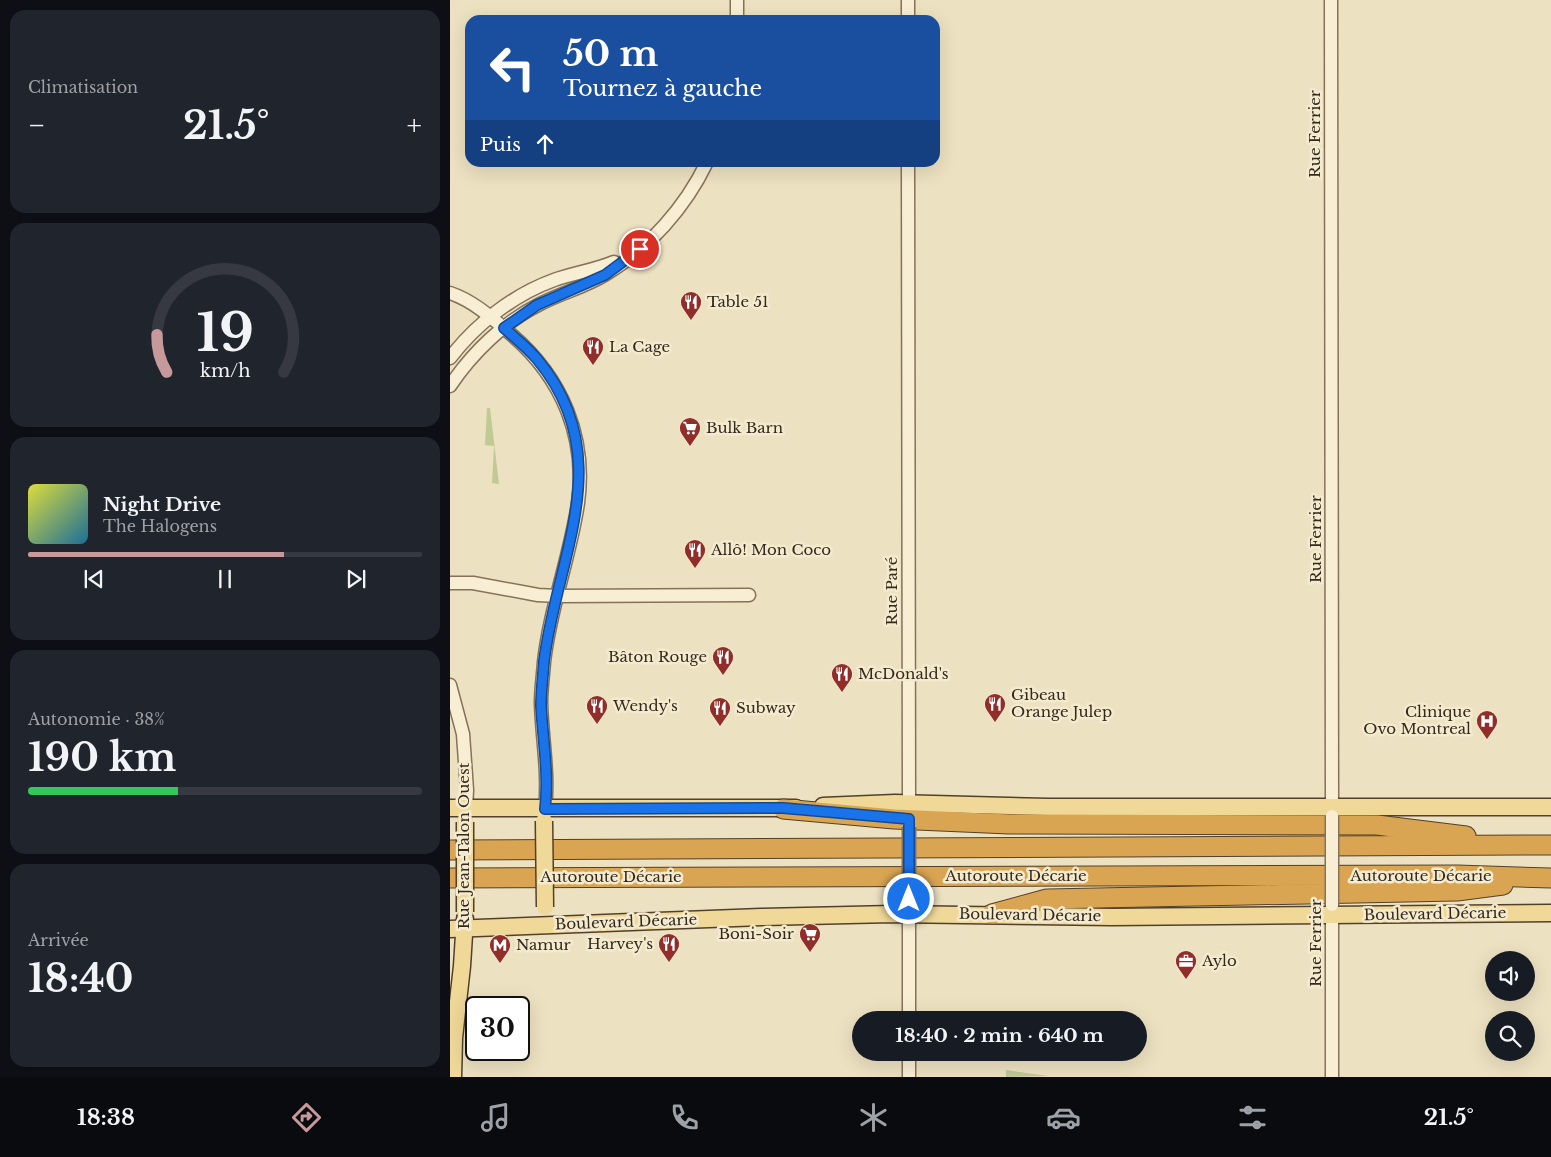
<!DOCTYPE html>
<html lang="fr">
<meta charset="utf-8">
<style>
body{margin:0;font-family:"Libre Baskerville",serif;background:#20242c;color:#f1f3f6;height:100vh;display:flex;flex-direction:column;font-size:19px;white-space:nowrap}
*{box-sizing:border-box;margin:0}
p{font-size:16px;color:#9ea1a6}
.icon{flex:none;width:28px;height:28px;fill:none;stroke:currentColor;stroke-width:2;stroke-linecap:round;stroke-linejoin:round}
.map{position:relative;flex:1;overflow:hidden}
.details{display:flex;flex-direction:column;gap:10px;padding:10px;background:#0d0f14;width:450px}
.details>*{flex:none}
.guide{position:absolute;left:15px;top:15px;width:475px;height:152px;border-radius:15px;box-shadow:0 5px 20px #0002;background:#1a4fa0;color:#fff;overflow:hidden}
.buttons{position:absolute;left:1035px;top:951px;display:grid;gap:10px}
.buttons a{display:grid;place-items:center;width:50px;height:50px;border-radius:50%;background:#171b24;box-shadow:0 5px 20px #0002;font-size:25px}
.speed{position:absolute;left:15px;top:996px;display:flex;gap:10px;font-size:25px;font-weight:700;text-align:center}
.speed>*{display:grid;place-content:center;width:65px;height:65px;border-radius:50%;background:#171b24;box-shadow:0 5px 20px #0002;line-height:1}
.speed .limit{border:2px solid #111;border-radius:8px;background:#fff;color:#111}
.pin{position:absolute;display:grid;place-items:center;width:42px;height:42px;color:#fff;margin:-21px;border:2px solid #fff;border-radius:50%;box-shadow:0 1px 5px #0007}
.me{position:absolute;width:55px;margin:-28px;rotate:0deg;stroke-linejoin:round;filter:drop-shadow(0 0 4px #0008)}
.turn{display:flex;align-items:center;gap:18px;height:105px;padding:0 15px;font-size:22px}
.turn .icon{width:65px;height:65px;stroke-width:2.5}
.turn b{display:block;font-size:35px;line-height:42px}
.then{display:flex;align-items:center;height:48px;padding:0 15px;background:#0003;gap:10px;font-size:19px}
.big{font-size:38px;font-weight:800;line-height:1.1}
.details .widget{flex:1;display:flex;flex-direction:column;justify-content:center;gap:8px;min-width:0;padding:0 18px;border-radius:15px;background:#20242c}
.details .dial{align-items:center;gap:0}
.dial svg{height:130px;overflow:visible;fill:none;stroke:#363941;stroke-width:7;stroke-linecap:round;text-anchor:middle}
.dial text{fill:#f1f3f6;stroke:none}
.song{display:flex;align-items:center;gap:15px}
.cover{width:60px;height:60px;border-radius:8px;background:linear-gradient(135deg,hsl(60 70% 55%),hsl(200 70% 35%))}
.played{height:5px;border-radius:2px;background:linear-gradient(90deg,#c69a9a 65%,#363941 65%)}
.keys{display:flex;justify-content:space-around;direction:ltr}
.heat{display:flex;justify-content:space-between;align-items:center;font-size:28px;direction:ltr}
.charge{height:8px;border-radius:4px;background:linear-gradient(90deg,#34c759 38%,#363941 0)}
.trip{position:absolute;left:402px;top:1011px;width:295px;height:50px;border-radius:25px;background:#171b24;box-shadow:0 5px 20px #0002;font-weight:800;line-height:50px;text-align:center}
.tab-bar{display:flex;height:80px;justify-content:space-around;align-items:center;background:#090b0e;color:#9ea1a6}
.tab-bar .icon{width:35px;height:35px}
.tab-bar .selected{color:#c69a9a}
.tab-bar b{font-size:22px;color:#f1f3f6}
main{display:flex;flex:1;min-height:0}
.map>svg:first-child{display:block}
</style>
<main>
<section class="details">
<div class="widget"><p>Climatisation</p>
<div class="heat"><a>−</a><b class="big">21.5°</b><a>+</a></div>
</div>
<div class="widget dial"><svg viewBox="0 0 100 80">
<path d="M14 69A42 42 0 1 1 86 69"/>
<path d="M14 69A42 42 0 0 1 8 46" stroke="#c69a9a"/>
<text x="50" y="56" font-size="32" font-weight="700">19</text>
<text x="50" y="72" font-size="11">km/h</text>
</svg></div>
<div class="widget">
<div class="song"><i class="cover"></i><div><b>Night Drive</b><p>The Halogens</p></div></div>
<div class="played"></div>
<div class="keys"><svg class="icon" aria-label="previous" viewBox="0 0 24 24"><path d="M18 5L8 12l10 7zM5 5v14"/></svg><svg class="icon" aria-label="pause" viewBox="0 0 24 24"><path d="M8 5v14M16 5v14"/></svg><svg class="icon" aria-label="next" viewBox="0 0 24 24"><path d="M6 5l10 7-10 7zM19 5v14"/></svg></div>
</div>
<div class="widget"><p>Autonomie · 38%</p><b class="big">190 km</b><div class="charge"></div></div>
<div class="widget"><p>Arrivée</p><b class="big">18:40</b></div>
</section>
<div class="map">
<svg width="1101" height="1077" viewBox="0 0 1101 1077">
<rect width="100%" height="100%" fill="#ece1c0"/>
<!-- green -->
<g fill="#c1ca95">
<path d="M37 408H40L49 484 42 483 44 446 35 445Z"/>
<path d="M556 1070 598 1076 556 1077Z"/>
</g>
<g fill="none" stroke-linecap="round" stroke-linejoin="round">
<!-- minor casing -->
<g stroke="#857259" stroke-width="15">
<g id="minor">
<path d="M458 0V20"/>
<path d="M881 0 882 815"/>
<path d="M287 20V0"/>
<path d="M458 162 459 812"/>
<path d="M0 293C24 301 43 319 62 335 112 378 137 437 128 503 120 557 100 608 94 662 93 676 91 689 91 703 92 739 99 773 95 809"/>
<path d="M0 358C26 324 63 295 104 280 124 273 145 270 164 262"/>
<path d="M0 386C22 353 54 322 90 304 111 293 135 287 156 274 199 248 235 208 257 162"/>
<path d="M0 583H23L88 595 107 596 299 595"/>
<path d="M0 685 13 734 17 790 16 808"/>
<path d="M459 906V1020"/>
<path d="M882 907V1077"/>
<path d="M459 1052V1077"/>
</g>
</g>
<!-- major casing -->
<g stroke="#52402d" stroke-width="19">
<g id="major">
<path d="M373 806 445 803 598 807H1101"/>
<path d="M0 808H346"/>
<path d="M0 929 311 917 442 914 662 917 1101 913"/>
<path d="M3 1077 4 1038 12 966 15 919"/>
</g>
</g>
<!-- highway casing -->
<g stroke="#52402d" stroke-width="21">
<g id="highway">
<path d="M333 809 444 819 559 824 927 825 1016 836"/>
<path d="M0 850 1101 845"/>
<path d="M0 878 1007 875 1101 878"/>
<path d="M542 914 597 899 1007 891 1053 885"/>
</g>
</g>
<!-- minor -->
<use href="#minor" stroke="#f7eed3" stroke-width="12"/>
<!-- major -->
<use href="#major" stroke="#efd898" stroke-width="16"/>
<!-- highway -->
<use href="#highway" stroke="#daa552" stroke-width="19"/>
<!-- minor-bridge casing -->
<g stroke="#857259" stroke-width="15" stroke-linecap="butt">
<g id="minor-bridge">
<path d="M882 816V905"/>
<path d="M459 827V899"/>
</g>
</g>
<!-- major-bridge casing -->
<g stroke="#52402d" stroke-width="19" stroke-linecap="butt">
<g id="major-bridge">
<path d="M94 821 95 907"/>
<path d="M15 912V822"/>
</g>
</g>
<!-- minor-bridge -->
<use href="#minor-bridge" stroke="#f7eed3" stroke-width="12"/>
<!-- major-bridge -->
<use href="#major-bridge" stroke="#efd898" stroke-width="16"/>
</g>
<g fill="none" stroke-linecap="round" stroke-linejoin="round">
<!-- route casing -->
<g stroke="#114b97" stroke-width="12">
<path id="route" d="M190 249 155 275 87 305 54 328C65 338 77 347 87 359 169 457 107 555 94 661 93 676 91 691 91 706 93 741 99 775 95 809L333 808 459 819V899"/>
</g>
<!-- route -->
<use href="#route" stroke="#1a73e8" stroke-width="9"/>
</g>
<!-- icons -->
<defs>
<g id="restaurant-pin" transform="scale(1.125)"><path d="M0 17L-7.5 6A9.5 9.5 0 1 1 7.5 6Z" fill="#922e2a" stroke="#f4ebcf"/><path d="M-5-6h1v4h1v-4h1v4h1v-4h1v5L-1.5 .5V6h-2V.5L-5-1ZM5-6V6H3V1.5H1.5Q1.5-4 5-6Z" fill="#fff"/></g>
<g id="supermarket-pin" transform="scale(1.125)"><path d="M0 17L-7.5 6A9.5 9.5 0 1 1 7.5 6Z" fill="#922e2a" stroke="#f4ebcf"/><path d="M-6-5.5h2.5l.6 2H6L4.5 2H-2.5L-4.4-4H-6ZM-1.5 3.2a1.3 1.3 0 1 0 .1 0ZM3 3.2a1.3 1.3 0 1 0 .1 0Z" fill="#fff"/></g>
<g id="hospital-pin" transform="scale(1.125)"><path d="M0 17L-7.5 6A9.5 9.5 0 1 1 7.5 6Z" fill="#922e2a" stroke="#f4ebcf"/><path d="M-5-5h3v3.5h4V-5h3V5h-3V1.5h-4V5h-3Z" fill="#fff"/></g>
<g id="metro-pin" transform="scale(1.125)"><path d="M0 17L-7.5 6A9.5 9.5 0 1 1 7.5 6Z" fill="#922e2a" stroke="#f4ebcf"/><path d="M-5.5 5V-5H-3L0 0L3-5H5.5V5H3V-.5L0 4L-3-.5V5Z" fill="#fff"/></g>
<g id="office-pin" transform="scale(1.125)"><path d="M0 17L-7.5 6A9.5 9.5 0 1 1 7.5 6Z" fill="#922e2a" stroke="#f4ebcf"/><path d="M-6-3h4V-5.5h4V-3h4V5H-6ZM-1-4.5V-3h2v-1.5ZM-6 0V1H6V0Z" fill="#fff"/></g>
</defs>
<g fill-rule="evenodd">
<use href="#restaurant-pin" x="241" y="302"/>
<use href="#restaurant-pin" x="143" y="347"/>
<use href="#supermarket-pin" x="240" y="428"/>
<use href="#restaurant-pin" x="245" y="550"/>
<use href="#restaurant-pin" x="273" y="657"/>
<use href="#restaurant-pin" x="392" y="674"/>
<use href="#restaurant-pin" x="545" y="704"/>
<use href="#restaurant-pin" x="147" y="706"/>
<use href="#restaurant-pin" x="270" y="708"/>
<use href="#hospital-pin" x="1037" y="721"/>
<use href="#supermarket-pin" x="360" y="934"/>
<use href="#restaurant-pin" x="219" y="944"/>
<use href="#metro-pin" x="50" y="945"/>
<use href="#office-pin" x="736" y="961"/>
</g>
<g text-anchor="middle" stroke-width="5" stroke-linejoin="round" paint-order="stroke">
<!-- street labels -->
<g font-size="15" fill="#35291d" stroke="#f4ebcf">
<text transform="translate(865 134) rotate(-90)" y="5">Rue Ferrier</text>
<text transform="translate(866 539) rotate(-90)" y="5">Rue Ferrier</text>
<text transform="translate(442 591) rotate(-90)" y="5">Rue Paré</text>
<text transform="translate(14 846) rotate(-90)" y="5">Rue Jean-Talon Ouest</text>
<text x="566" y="881">Autoroute Décarie</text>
<text x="971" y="881">Autoroute Décarie</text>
<text x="161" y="882">Autoroute Décarie</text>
<text transform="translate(985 914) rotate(-1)" y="5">Boulevard Décarie</text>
<text transform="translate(580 915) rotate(1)" y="5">Boulevard Décarie</text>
<text transform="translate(176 922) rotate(-2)" y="5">Boulevard Décarie</text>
<text transform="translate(866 943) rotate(-90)" y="5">Rue Ferrier</text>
</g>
<!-- poi labels -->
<g font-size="15" fill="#35291d" stroke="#f4ebcf" text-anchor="start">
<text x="257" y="307">Table 51</text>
<text x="159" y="352">La Cage</text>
<text x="256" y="433">Bulk Barn</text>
<text x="261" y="555">Allô! Mon Coco</text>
<text x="257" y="662" text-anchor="end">Bâton Rouge</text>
<text x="408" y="679">McDonald's</text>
<text x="561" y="700">Gibeau<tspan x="561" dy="17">Orange Julep</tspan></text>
<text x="163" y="711">Wendy's</text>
<text x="286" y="713">Subway</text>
<text x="1021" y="717" text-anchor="end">Clinique<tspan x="1021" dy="17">Ovo Montreal</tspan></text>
<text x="344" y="939" text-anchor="end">Boni-Soir</text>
<text x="203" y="949" text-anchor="end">Harvey's</text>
<text x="66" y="950">Namur</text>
<text x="752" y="966">Aylo</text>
</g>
</g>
</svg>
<div class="buttons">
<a><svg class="icon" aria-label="sound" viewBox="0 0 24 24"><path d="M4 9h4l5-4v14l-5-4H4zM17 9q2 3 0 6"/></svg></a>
<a><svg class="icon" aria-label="search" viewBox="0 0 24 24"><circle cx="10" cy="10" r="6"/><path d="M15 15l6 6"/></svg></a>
</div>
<div class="speed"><div class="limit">30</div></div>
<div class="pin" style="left:190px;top:249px;background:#d93025"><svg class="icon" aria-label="arrive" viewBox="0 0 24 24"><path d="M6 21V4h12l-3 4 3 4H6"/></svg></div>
<svg class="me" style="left:459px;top:899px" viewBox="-20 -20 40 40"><circle r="17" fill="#1a73e8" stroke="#fff" stroke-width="3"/><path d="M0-11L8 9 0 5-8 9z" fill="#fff"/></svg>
<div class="trip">18:40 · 2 min · 640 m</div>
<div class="guide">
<div class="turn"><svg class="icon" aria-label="left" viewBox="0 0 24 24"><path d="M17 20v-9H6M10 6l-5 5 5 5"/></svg><div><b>50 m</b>Tournez à gauche</div></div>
<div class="then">Puis<svg class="icon" aria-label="ahead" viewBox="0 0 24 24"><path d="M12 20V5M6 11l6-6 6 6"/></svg></div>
</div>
</div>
</main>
<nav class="tab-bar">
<b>18:38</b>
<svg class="icon selected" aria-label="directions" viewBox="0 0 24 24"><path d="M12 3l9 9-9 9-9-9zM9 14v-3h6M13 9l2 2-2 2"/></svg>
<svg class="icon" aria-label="music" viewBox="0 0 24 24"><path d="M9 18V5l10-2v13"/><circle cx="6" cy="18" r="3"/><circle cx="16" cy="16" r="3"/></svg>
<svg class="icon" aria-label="phone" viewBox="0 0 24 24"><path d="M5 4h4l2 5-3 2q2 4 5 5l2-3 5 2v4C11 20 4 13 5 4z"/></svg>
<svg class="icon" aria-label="climate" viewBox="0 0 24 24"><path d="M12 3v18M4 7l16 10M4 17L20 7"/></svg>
<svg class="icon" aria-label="car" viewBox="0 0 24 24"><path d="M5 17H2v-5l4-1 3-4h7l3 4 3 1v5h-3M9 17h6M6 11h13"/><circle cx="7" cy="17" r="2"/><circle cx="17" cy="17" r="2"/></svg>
<svg class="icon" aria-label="filters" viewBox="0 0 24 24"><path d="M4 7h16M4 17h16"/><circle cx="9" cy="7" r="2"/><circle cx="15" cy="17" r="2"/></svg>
<b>21.5°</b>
</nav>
